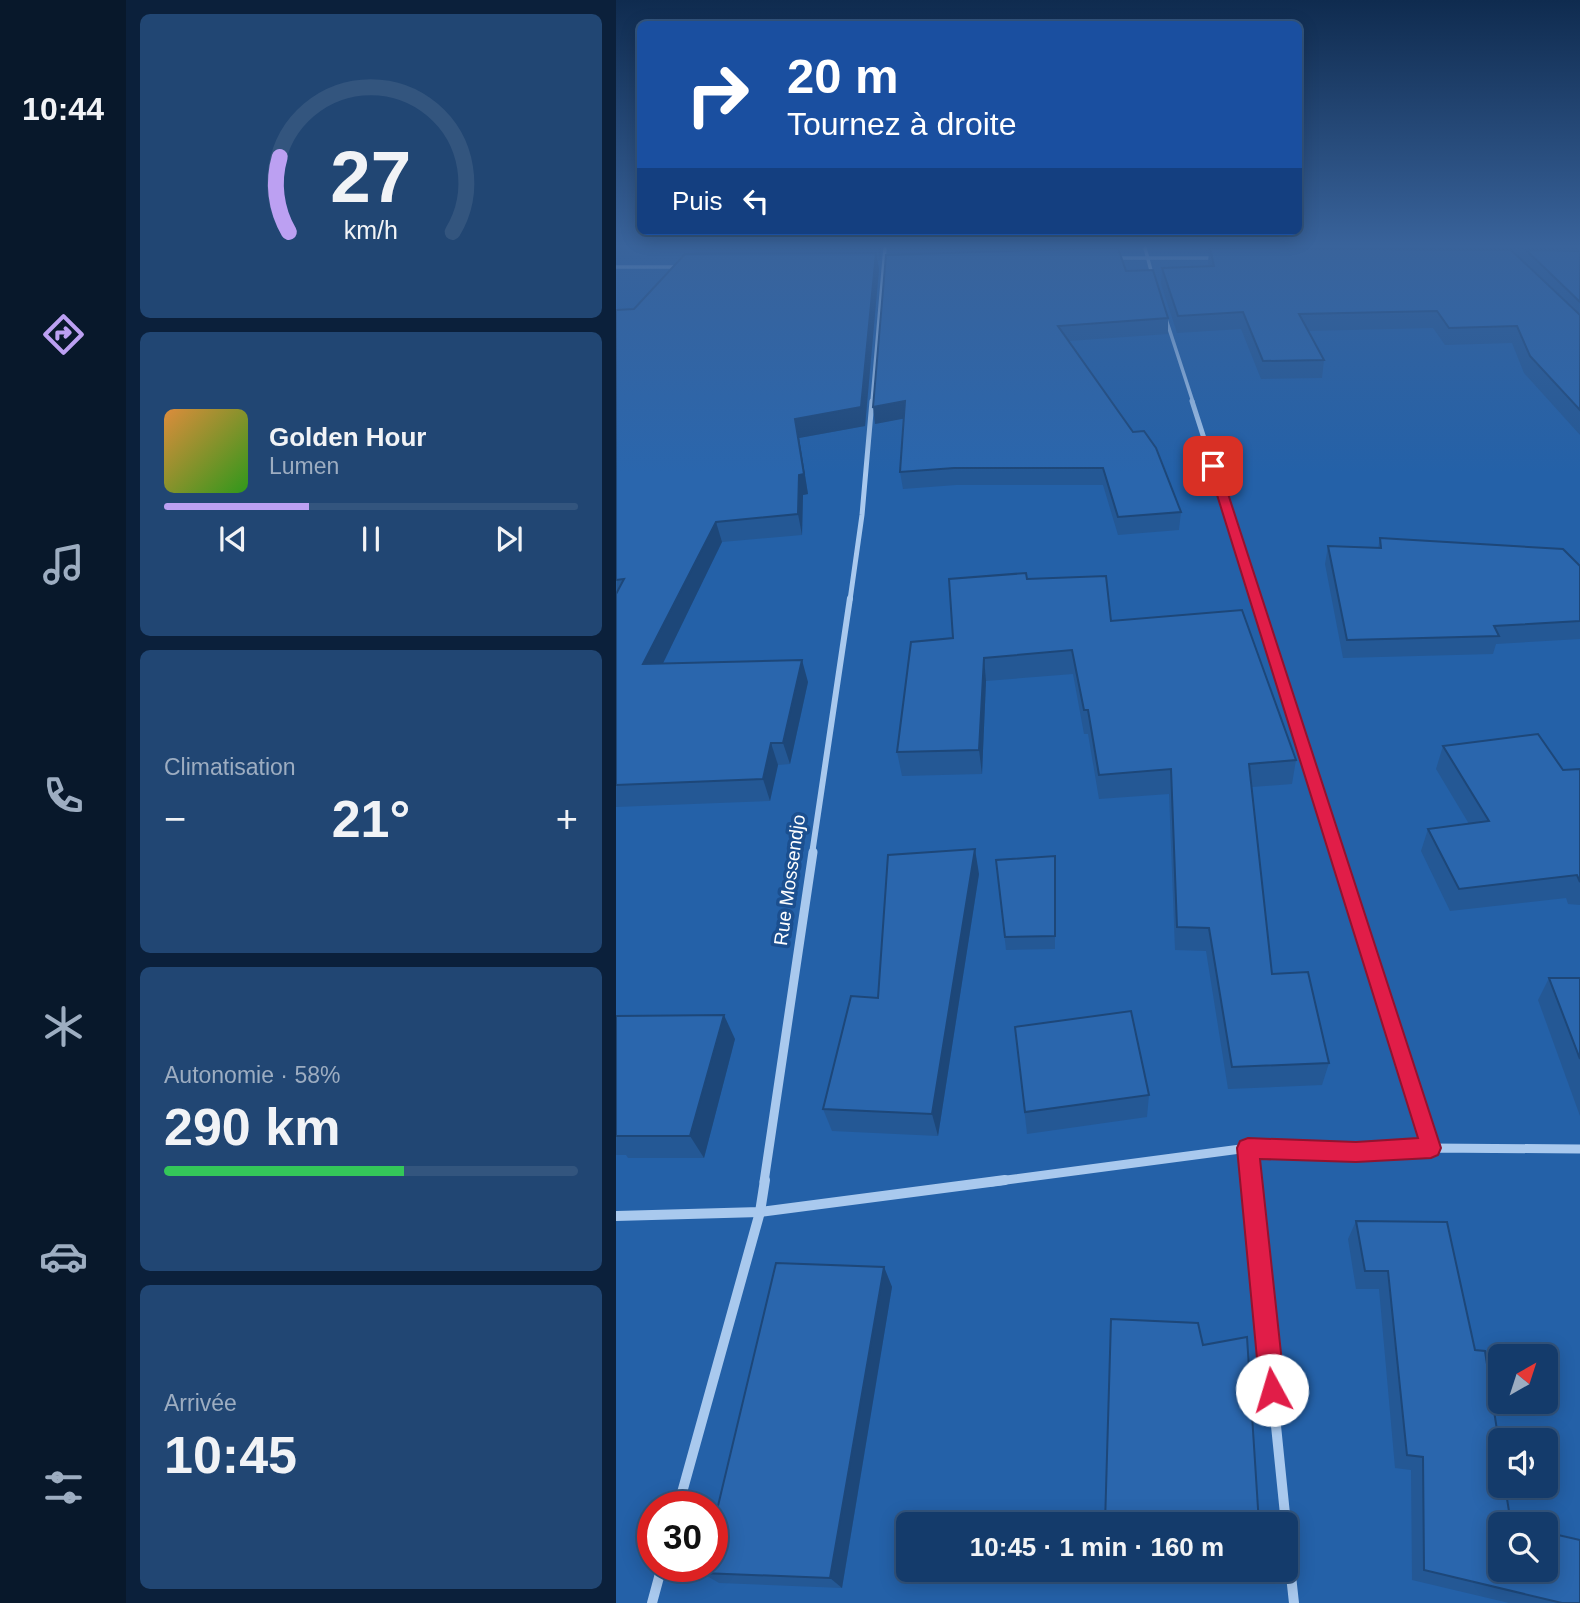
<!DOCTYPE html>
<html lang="fr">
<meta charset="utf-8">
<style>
body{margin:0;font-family:Helvetica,sans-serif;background:#214673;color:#f1f3f6;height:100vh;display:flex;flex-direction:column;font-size:26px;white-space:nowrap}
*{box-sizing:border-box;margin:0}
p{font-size:23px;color:#9dadc1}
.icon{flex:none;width:38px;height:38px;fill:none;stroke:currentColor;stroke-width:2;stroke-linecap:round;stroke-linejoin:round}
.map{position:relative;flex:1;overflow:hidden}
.details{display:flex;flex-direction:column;gap:14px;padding:14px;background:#0b203b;width:490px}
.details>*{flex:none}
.top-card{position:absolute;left:21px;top:21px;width:665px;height:214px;border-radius:10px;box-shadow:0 4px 18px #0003,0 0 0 2px #33557e;background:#1a4fa0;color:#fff;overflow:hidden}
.needle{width:46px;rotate:39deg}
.tools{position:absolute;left:872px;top:1344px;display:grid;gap:14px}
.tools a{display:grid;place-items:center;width:70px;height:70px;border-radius:10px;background:#143b6b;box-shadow:0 4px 18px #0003,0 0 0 2px #33557e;font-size:35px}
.speed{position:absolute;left:21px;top:1491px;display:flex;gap:14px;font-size:35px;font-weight:700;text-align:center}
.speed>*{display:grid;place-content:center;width:91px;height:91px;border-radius:50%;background:#143b6b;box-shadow:0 4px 18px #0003,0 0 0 2px #33557e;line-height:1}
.speed .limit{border:10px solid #d22;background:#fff;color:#111}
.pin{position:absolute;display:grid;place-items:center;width:60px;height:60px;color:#fff;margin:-30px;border-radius:14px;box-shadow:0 4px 10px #0006}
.me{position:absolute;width:77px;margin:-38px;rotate:354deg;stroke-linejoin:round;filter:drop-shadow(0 0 5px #0008)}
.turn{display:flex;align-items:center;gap:24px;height:147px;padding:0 35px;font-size:32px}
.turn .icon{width:91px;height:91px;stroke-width:2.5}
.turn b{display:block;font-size:49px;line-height:60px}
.then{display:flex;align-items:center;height:66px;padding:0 35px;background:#0003;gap:14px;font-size:26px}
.big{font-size:52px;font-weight:700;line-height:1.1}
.details .card{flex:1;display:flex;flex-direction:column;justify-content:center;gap:10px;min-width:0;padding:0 24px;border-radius:10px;background:#214673}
.details .dial{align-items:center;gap:0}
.dial svg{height:182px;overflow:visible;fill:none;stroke:#33557e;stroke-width:7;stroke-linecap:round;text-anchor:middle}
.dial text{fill:#f1f3f6;stroke:none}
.song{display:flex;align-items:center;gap:21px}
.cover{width:84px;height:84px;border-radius:10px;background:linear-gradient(135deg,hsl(30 70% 55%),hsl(110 70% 35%))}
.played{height:7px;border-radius:4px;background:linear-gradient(90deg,#bca0f2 35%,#33557e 35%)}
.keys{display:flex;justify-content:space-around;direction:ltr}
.heat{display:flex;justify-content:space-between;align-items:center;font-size:38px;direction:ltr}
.charge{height:10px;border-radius:5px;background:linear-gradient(90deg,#34c759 58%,#33557e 0)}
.trip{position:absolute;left:280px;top:1512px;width:402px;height:70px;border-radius:10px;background:#143b6b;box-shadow:0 4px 18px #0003,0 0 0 2px #33557e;font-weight:700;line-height:70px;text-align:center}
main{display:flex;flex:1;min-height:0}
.tab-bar{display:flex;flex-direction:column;width:126px;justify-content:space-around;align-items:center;background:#08182b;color:#9dadc1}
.tab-bar .icon{width:49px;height:49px}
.tab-bar .current{color:#bca0f2}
.tab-bar b{font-size:32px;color:#f1f3f6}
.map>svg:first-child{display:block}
</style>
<main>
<nav class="tab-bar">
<b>10:44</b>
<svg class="icon current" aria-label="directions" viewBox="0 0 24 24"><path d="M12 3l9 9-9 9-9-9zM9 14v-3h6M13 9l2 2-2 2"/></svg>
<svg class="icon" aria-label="music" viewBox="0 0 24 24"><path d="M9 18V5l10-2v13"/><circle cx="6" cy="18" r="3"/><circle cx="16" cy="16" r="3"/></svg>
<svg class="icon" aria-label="phone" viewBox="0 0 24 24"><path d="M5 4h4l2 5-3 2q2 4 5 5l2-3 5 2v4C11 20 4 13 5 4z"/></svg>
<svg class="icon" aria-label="climate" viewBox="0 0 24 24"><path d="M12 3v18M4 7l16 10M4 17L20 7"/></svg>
<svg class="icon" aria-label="car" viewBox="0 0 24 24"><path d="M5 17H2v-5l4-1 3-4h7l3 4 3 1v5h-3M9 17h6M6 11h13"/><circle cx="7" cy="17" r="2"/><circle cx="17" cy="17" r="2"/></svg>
<svg class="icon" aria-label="filters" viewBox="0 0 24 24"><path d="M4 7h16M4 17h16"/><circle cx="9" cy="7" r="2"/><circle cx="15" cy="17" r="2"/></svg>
</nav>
<section class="details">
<div class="card dial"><svg viewBox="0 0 100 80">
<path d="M14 69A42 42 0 1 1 86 69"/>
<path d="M14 69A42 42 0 0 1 10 36" stroke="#bca0f2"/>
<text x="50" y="56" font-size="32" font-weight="700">27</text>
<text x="50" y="72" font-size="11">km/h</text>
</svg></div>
<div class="card">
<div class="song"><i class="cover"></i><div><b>Golden Hour</b><p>Lumen</p></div></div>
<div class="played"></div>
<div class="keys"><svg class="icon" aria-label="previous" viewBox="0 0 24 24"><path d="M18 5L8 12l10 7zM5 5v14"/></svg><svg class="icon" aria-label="pause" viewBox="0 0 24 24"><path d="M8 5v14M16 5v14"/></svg><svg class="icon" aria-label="next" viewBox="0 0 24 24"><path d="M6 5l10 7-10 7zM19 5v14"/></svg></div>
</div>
<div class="card"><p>Climatisation</p>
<div class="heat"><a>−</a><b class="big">21°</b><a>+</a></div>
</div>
<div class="card"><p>Autonomie · 58%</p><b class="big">290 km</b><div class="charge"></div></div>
<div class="card"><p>Arrivée</p><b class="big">10:45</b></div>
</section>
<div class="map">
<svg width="964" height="1603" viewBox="0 0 964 1603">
<rect width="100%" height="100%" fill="#1b4f8f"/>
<!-- green -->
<path fill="#2461a8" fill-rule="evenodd" d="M0 248H964V1603H0ZM884 1356H929V1402H884ZM884 1440H929V1486H884ZM37 1507H96V1566H37ZM292 1524H670V1570H292ZM884 1524H929V1570H884Z"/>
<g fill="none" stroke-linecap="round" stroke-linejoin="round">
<!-- street-far4 -->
<g stroke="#a9c9ee" stroke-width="3.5">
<path d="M529 248 537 278"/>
<path d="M498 258H601"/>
<path d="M0 267H66"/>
<path d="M549 316 577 402"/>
<path d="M256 402 269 248"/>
</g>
<!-- street-far3 -->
<g stroke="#a9c9ee" stroke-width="5">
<path d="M576 401 640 600"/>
<path d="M234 600 246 515 256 401"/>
</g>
<!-- street-far2 -->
<g stroke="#a9c9ee" stroke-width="6">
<path d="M639 598 721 854"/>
<path d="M196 854 234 598"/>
</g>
<!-- street-far1 -->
<g stroke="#a9c9ee" stroke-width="9">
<path d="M720 852 815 1148"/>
<path d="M632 1148 635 1182"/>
<path d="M148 1182 197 852"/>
<path d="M375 1182 632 1148 740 1152 815 1148 964 1149"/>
</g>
<!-- street -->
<g stroke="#a9c9ee" stroke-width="10">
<path d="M635 1180 670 1524"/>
<path d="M0 1216 144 1212 389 1180"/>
<path d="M62 1507 144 1212 149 1180"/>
<path d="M670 1530 678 1603"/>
<path d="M36 1603 46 1566"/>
</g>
</g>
<!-- wall -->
<g fill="#245895">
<path d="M78 248H265L264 261H262L263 269 249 426 183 438 192 494 187 495 186 535 106 542 46 664 192 682 174 764 162 765 154 801 0 807V310L18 309 79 254Z"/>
<path d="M271 248H502L510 271 552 318V334L453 341 565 512 563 530 502 535 487 485H340L287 489 284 472 288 418 259 424 272 255Z"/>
<path d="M589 248H884V250H889L887 248H964V435L908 373 896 343 829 345 817 328 692 331 708 360 706 378 645 379 625 329 561 333 545 284 546 268 593 266 592 262 593 253H590Z"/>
<path d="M764 538 964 566V639L880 644 877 654 727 658 709 564 712 546 762 548Z"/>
<path d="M411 579 495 621 680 760 676 784 636 787 656 974 713 1063 706 1085 612 1089 590 951 559 950 553 794 483 799 472 734H468L457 674 370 681 366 774 286 776 281 752 337 638Z"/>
<path d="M827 746 947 770 964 769V905L952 904 950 898 834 911 805 851 812 829 853 824 820 769Z"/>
<path d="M380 860 439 869V949L390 950Z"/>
<path d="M363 874 322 1136 216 1131 207 1109 262 998Z"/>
<path d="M933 978H964V1116L922 1000Z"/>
<path d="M0 1016 119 1039 88 1158H12L10 1155H0Z"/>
<path d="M399 1027 533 1095 531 1117 411 1134Z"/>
<path d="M740 1221 831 1222 895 1524 964 1603H893L796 1580 795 1470 779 1468 763 1289H740L732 1239Z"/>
<path d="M268 1267 276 1287 226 1588 103 1583 86 1573Z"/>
<path d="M488 1570H646V1574L639 1584 488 1575Z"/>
</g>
<!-- shaded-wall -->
<g fill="#1d4779">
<path d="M262 248H265L264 261Z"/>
<path d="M260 253 263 269 249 426 183 438 192 494 187 495 186 535 182 514 179 419Z"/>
<path d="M289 401 291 418 259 424 257 407Z"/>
<path d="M100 522 106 542 36 686 27 664Z"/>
<path d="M368 658 370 681 366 774 363 750Z"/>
<path d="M186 660 192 682 174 764 167 743Z"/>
<path d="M155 743 162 765 154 801 147 779Z"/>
<path d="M359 849 363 874 322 1136 316 1114Z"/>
<path d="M108 1015 119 1039 88 1158 74 1136Z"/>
<path d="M268 1267 276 1287 226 1588 214 1578Z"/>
</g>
<!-- building -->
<g fill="#2a66ad" stroke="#1d4779" stroke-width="2">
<path d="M482 248H502L510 271 537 270 552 318 442 326 517 432 528 431 540 448 565 512 502 517 487 468H338L284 472 289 401 257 407 270 255Z"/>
<path d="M594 248 895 250 964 315V410L914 356 901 326 833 328 821 311 683 314 708 360 647 361 627 312 562 316 546 268 598 266Z"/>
<path d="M910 250 964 251V302Z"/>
<path d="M260 253 245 407 179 419 188 474 183 475 182 514 100 522 27 664 186 660 167 743H155L147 779 0 785V594L8 579 0 580V310L18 309 69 254Z"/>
<path d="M764 538 947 549 964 566V621L878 626 883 636 731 640 712 546 765 548Z"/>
<path d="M410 573 411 579 490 576 495 621 626 610 680 760 633 764 656 974 692 972 713 1063 616 1067 593 928 561 927 555 769 483 775 472 710H468L456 650 368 658 363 750 281 752 295 642 337 638 333 579Z"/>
<path d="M922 734 947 770 964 769V882L961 875 843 889 812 829 873 821 827 746Z"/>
<path d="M359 849 316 1114 207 1109 235 996 262 998 272 855Z"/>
<path d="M439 856V936L389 937 380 860Z"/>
<path d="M933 978H964V1059Z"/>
<path d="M515 1011 533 1095 409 1112 399 1027Z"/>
<path d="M108 1015 74 1136H0V1016Z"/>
<path d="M740 1221 831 1222 859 1350 869 1351 884 1450V1486H889L895 1524H884V1570H929V1532L964 1540V1603H946L808 1570 807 1457 791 1455 772 1271H749Z"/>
<path d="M160 1263 268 1267 214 1578 86 1573 88 1566H96V1531Z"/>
<path d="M495 1319 582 1323 587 1345 631 1337 643 1524H489Z"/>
<path d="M577 1570H646V1574Z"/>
</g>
<!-- sky -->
<linearGradient id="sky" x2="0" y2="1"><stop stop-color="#0f2b4f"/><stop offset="0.52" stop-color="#39639b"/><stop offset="1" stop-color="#39639b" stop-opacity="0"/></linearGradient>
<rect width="964" height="473" fill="url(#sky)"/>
<!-- route -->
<path fill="#e11d48" stroke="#92132f" stroke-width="2" d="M597 463 603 466 825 1148 822 1155 815 1158 740 1162 644 1159 669 1390 665 1399 656 1402 648 1399 644 1390 621 1148 624 1141 632 1138 740 1142 802 1138 592 466Z"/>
<g text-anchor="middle" stroke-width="7" stroke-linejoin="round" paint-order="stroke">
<!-- street labels -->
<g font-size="19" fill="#fff" stroke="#1b4f8f">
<text transform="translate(173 880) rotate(-82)" y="7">Rue Mossendjo</text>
</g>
</g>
</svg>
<div class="tools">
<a><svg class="needle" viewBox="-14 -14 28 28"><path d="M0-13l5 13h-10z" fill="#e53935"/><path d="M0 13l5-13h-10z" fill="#9dadc1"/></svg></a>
<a><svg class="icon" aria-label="sound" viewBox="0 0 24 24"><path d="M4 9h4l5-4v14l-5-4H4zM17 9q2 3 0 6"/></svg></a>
<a><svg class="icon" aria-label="search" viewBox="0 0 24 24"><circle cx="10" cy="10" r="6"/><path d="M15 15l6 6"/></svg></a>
</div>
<div class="speed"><div class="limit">30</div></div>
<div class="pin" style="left:597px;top:466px;background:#d93025"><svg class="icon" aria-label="arrive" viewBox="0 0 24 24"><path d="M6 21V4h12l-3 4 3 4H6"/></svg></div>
<svg class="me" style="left:656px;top:1390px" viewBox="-20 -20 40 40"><circle r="19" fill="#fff"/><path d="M0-13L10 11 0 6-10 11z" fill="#e11d48"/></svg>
<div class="trip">10:45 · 1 min · 160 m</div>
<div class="top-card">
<div class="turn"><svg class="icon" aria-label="right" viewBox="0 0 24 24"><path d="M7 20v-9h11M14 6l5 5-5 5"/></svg><div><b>20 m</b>Tournez à droite</div></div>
<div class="then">Puis<svg class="icon" aria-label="left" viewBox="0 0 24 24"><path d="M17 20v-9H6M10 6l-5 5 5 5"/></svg></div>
</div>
</div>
</main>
